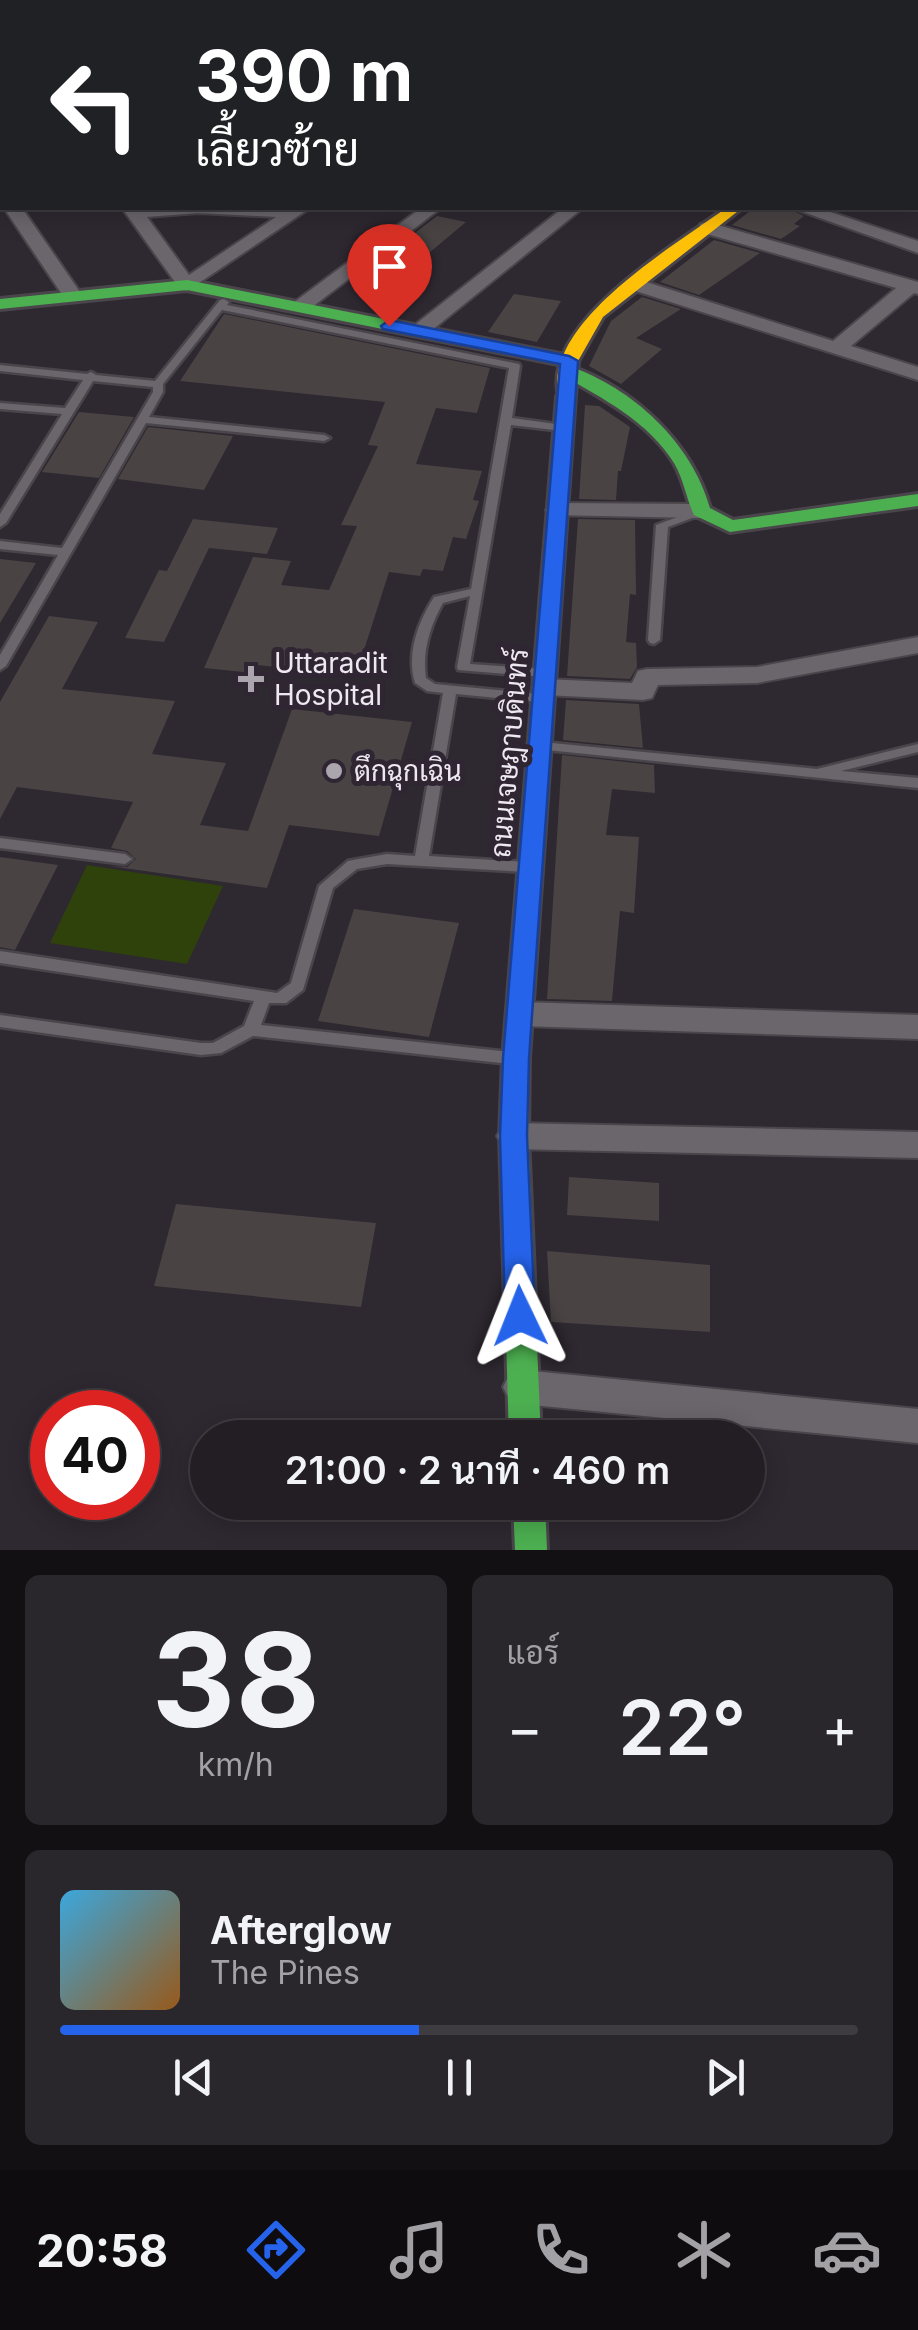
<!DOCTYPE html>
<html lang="th">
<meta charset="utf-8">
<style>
body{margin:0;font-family:Inter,Sarabun,sans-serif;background:#2a272c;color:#f1f3f6;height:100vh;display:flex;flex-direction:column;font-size:38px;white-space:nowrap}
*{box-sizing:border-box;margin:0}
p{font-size:32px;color:#a2a2a6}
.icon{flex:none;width:55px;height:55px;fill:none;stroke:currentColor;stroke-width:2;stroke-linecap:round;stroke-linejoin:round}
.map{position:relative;height:1550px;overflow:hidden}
.sheet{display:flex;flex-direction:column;gap:25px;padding:25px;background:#131014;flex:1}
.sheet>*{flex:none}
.hud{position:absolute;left:0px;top:0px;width:920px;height:210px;box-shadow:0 5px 25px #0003,0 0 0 2px #3f3c41;background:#202124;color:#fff;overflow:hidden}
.speed{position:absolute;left:30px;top:1390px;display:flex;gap:20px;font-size:50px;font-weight:700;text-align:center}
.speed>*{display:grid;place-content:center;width:130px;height:130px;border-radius:50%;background:#221e24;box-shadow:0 5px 25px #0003,0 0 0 2px #3f3c41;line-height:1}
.speed .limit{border:15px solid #d22;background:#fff;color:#111}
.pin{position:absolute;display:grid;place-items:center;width:85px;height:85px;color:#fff;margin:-102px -42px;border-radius:50% 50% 50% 0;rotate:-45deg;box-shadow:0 0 10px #0007}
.pin .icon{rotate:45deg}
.me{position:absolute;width:110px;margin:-55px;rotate:358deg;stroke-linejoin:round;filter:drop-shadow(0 0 8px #0008)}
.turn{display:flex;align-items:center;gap:35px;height:210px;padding:0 30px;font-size:45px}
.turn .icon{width:130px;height:130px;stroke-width:2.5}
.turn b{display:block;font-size:70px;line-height:85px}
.big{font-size:75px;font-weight:600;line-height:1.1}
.sheet .card{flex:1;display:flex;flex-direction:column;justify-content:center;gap:15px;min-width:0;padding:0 35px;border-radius:15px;background:#2a272c}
.sheet .dial{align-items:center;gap:0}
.dial b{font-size:130px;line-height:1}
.song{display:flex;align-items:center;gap:30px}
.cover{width:120px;height:120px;border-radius:15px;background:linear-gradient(135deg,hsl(200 70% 55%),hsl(30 70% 35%))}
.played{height:10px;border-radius:5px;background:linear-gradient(90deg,#2563eb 45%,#3f3c41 45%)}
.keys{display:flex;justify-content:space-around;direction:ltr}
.heat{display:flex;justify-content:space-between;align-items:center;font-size:55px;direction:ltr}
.sheet .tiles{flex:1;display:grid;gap:25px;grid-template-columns:1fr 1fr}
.card:last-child{grid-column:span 2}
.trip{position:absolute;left:190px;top:1420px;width:575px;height:100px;border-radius:50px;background:#221e24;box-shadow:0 5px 25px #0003,0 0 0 2px #3f3c41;font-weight:600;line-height:100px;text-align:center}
.tabs{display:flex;height:160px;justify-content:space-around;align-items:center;background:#0e0c0e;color:#a2a2a6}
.tabs .icon{width:70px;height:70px}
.tabs .current{color:#2563eb}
.tabs b{font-size:45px;color:#f1f3f6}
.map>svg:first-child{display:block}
</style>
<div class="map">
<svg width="918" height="1550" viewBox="0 0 918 1550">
<rect width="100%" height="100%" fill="#2e2830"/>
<!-- green -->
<path fill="#2f420c" d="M87 865 223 886 187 964 50 943Z"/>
<!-- building -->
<g fill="#494344">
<path d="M754 208H787L804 216 794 224 800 226 781 239 732 225Z"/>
<path d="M437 216 466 222 410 269 376 263Z"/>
<path d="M714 240 760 253 699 295 660 282Z"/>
<path d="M514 294 561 301 537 342 488 332Z"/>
<path d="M642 297 681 309 636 338 662 349 621 384 589 366 611 321Z"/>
<path d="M224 314 490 368 477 413 436 408 416 464 482 471 473 500 479 501 466 539 453 537 443 571 423 569 420 576 389 572 356 675 247 664 244 672 204 668 253 557 291 561 281 585 329 590 357 526 341 525 378 446 368 445 385 402 180 381Z"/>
<path d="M585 405 599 406 630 427 621 471H618L616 500 579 499Z"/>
<path d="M79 412 134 417 99 478 42 472Z"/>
<path d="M148 427 233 436 204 490 118 479Z"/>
<path d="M193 519 278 528 267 554 209 548 164 642 125 638 159 570 167 571Z"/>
<path d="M578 519 635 520 636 595 630 594 626 642 636 643 637 667 630 679 567 676Z"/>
<path d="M0 559 36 563 0 623Z"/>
<path d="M49 616 98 622 62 689 175 701 152 754 226 763 200 825 248 831 292 709 412 722 379 836 289 825 267 888 109 866 127 867 136 859 127 851 111 848 133 802 17 787 0 819V702Z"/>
<path d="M566 700 639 704 643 748 563 740Z"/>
<path d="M562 755 654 765 655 793 612 789 606 835 639 837 634 913 620 911 612 1001 547 999Z"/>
<path d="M0 857 58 865 15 950 0 947Z"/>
<path d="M354 909 459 923 429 1037 318 1021Z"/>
<path d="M569 1177 659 1183V1221L567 1215Z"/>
<path d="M176 1204 376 1223 361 1307 154 1286Z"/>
<path d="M547 1251 710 1265V1332L551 1322Z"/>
</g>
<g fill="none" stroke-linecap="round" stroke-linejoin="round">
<!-- lane casing -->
<g stroke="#49454b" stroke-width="5">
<g id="lane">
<path d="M224 299 229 302 227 305 519 364 520 366 512 418 563 425 568 428 563 431 511 425 470 664 545 669 551 673 545 677 458 670 457 667 470 596 443 603C430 626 422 651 426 678L435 684 539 694 546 698 539 702 456 694 429 856 527 862 534 867 527 872 387 864 357 869 333 888 303 990 286 1003H269L261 1025 510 1052 516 1054 518 1058 516 1062 510 1064 253 1036 221 1053 201 1055 0 1027V1015L201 1043H213L244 1026 254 1001 0 963V951L277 993 291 983 319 886 348 861 353 860 387 854 415 856 443 693 427 691 415 683C406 654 418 622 434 597L471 589 509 368 222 310 163 384V392L149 417 324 435 330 438 324 441 146 423 6 666 0 670V655L58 555 0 549V541L62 548 153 392V387L93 381 6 523 0 527V514L62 414 0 409V403L65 408 83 380 0 371V365L87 374 91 372 96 375 155 381 220 300Z"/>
<path d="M699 509 705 512 703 514 668 527 660 640 654 644 650 643 648 640 656 525Z"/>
<path d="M542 742 817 769 918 744V752L841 771 918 778V788L537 749 535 746 537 743Z"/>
<path d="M0 838 125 854 132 859 125 864 0 848Z"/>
</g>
</g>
<!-- street casing -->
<g stroke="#49454b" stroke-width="4">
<g id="street">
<path d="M2 62V72L0 73V63Z"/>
<rect x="0" y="183" width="2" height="13"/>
<path d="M4 208H22L82 295 79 299H65Z"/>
<path d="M122 208H310L187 291 180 289ZM198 213 276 217 189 275 147 217Z"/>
<path d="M421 208H441L307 311H293V303Z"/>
<path d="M563 208H583L426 335H412V327Z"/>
<path d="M792 208H818L918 241V253Z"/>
<path d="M707 222 918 282V294L914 293 851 346 918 367V380L626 288V280H640L833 341 896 288 700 232V224Z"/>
<path d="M558 503 701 504 713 511 701 518 550 515 546 510Z"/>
<path d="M918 637V653L757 683 658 685 652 698 643 700 545 695 532 687 545 679 632 683 638 671 647 669 757 667Z"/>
<path d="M522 1002 918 1015V1039L522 1026 511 1022 506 1014 511 1006Z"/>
<path d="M514 1123 918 1132V1158L514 1149 502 1145 497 1136 502 1127Z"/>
<path d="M522 1370 918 1409V1443L522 1404 509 1399 503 1387 509 1375Z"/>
</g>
</g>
<!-- fast casing -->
<g stroke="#49454b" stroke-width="6">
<g id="fast">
<path d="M187 280 575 357V365L569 366C633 388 692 443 710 508L733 520 918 494V506L730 532 694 515C686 498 684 480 674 463 649 422 602 398 562 375L559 371 568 366 187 290 0 309V299Z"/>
<path d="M566 391 575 396 529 1058 528 1136 541 1438H509L500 1136 503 1058 557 396Z"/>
<path d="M513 1502H545L547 1550H515Z"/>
</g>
</g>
<!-- slow casing -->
<g stroke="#49454b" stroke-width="6">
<g id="slow">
<path d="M464 0H496L497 2H466Z"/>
<path d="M726 208H742L603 317 578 361 575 396 566 401 560 400C536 326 676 245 726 208Z"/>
</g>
</g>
<!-- lane -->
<use href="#lane" fill="#6a666c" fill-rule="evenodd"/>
<!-- street -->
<use href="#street" fill="#6a666c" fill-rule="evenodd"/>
<!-- fast -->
<use href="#fast" fill="#4caf50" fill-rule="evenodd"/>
<!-- slow -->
<use href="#slow" fill="#ffc107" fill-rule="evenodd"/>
</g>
<!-- route -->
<path fill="#2563eb" stroke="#184099" stroke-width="2.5" d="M389 320 569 356 578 361 529 1058 527 1136 535 1316 531 1325 520 1328 509 1325 505 1316 500 1136 503 1058 560 364 383 329 381 326Z"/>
<!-- markers -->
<g fill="#aba5ad" stroke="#2f2533" stroke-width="4">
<path d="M246 664h10v10h10v10h-10v10h-10v-10h-10v-10h10z"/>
<circle cx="334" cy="771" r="10"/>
</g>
<g text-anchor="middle" stroke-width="10" stroke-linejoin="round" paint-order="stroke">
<!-- poi labels -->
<g font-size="28" fill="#eee8f1" stroke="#2f2533" text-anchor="start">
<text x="274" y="673">Uttaradit<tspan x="274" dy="32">Hospital</tspan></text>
<text x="354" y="781">ตึกฉุกเฉิน</text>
</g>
<!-- street labels -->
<g font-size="28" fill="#eee8f1" stroke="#2f2533">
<text transform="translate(509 753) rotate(-85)" y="10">ถนนเจษฎาบดินทร์</text>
</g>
</g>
</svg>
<div class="speed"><div class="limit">40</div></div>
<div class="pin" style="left:389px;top:326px;background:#d93025"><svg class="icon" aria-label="arrive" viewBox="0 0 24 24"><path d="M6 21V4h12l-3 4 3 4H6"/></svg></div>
<svg class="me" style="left:520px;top:1316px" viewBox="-20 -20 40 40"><path d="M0-17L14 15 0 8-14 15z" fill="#2563eb" stroke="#fff" stroke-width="4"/></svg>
<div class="trip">21:00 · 2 นาที · 460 m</div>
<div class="hud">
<div class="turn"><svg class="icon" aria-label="left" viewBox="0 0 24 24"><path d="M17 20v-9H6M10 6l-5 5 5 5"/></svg><div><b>390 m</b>เลี้ยวซ้าย</div></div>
</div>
</div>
<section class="sheet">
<div class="tiles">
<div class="card dial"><b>38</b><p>km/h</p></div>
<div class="card"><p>แอร์</p>
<div class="heat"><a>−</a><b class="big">22°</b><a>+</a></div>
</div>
<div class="card">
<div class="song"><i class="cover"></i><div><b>Afterglow</b><p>The Pines</p></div></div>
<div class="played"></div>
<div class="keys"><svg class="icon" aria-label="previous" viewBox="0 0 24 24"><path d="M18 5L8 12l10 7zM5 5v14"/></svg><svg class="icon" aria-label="pause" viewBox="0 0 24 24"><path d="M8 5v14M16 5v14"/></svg><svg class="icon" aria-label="next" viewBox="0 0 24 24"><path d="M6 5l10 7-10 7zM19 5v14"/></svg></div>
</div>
</div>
</section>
<nav class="tabs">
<b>20:58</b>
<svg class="icon current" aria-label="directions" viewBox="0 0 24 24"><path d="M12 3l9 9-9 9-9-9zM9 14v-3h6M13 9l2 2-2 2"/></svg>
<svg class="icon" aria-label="music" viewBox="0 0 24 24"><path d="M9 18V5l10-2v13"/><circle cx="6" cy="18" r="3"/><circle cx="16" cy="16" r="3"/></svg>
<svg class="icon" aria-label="phone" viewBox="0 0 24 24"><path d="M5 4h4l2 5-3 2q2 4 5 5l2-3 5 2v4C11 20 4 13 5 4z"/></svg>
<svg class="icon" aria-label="climate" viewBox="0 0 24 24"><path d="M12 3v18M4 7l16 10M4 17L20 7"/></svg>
<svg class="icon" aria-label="car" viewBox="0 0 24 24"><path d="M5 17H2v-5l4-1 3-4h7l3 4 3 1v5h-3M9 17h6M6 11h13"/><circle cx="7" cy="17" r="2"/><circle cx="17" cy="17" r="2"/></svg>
</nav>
